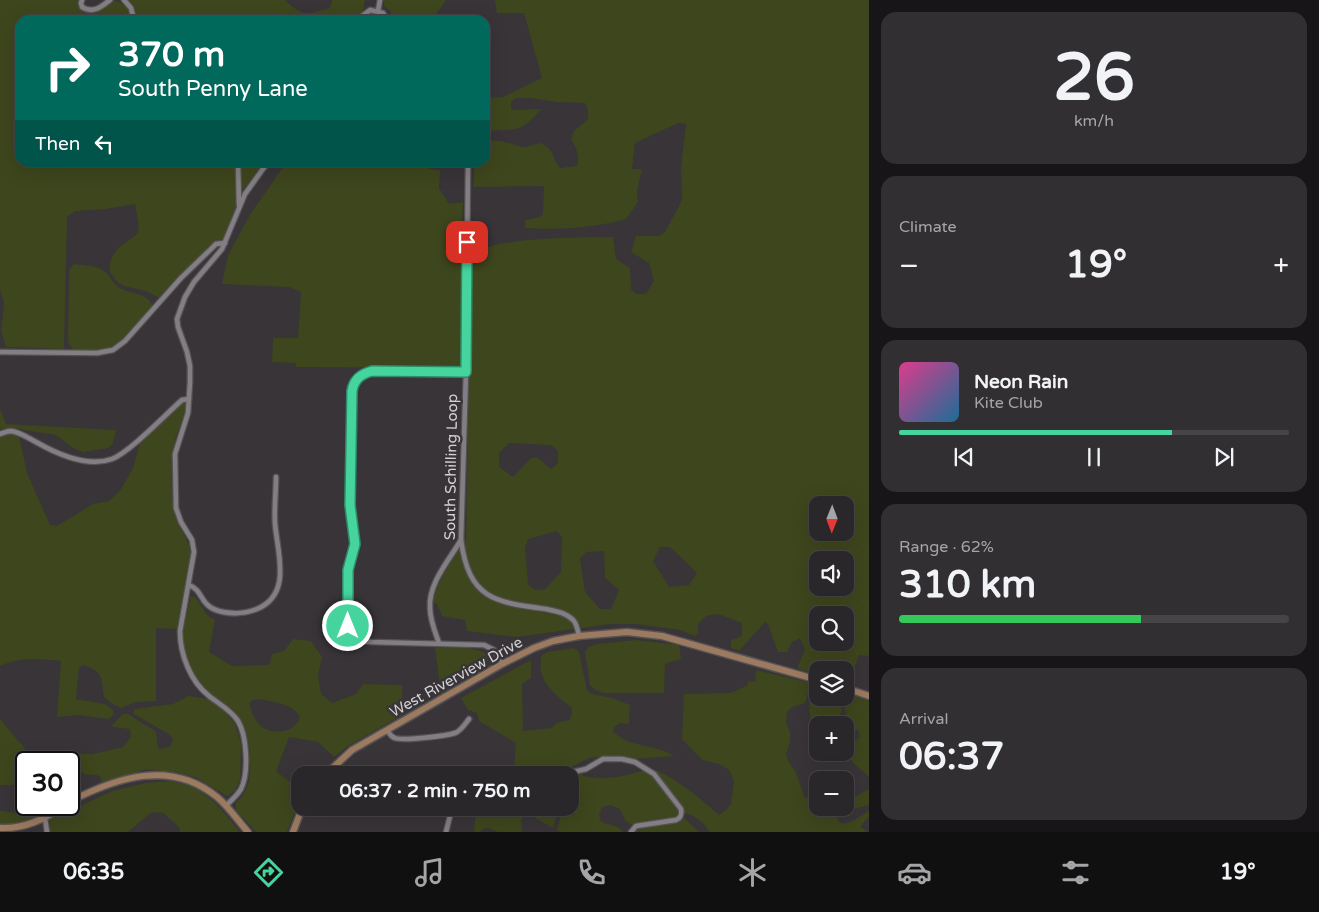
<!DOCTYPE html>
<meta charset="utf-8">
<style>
body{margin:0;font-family:"Varela Round",sans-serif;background:#322f32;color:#f1f3f6;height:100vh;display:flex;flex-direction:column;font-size:19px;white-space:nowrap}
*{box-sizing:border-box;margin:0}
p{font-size:16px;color:#a5a5a8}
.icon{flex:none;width:28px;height:28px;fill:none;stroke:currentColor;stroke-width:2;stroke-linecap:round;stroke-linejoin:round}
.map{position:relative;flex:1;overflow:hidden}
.panel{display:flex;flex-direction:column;gap:12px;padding:12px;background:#171517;width:450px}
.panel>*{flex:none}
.banner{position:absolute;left:15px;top:15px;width:475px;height:152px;border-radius:15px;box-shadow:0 5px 20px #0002,0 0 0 1px #464447;background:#00695c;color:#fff;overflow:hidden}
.needle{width:32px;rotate:181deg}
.tools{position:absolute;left:809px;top:496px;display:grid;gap:10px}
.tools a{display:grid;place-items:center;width:45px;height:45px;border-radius:10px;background:#2a272a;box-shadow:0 5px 20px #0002,0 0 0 1px #464447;font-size:25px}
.speed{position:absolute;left:15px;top:751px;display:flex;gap:10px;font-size:25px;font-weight:700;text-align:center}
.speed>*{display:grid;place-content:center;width:65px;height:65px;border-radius:50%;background:#2a272a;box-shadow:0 5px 20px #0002,0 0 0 1px #464447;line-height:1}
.speed .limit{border:2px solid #111;border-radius:8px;background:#fff;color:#111}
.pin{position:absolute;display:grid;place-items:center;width:42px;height:42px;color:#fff;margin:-21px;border-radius:10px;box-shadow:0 2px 8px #0006}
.me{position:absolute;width:55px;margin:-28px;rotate:0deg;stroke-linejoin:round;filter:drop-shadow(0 0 4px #0008)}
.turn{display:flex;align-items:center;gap:18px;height:105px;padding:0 20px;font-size:22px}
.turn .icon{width:65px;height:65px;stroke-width:2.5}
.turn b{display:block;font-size:35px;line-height:42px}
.then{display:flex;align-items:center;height:48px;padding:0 20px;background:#0003;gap:10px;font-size:19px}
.big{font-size:38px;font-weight:700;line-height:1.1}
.panel .widget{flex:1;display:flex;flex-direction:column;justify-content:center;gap:8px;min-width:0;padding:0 18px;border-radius:15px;background:#322f32}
.panel .dial{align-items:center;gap:0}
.dial b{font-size:65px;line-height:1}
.song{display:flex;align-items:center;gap:15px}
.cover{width:60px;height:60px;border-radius:8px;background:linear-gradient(135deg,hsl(330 70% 55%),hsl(200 70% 35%))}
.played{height:5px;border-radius:2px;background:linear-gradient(90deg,#46d49e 70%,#464447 70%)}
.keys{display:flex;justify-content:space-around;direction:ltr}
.heat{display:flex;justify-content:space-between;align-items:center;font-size:28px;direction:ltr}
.charge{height:8px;border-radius:4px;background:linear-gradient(90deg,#34c759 62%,#464447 0)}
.trip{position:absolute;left:291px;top:766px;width:288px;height:50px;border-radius:15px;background:#2a272a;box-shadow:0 5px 20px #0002,0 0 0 1px #464447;font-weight:700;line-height:50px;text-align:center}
.tabs{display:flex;height:80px;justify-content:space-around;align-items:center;background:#111011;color:#a5a5a8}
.tabs .icon{width:35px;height:35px}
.tabs .on{color:#46d49e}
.tabs b{font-size:22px;color:#f1f3f6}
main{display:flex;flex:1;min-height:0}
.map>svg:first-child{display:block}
</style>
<main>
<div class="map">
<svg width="869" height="832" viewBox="0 0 869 832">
<rect width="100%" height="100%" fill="#383438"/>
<!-- green -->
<g fill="#3e461d" fill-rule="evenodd">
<path d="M0 0H79L78 6 82 10C87 12 92 13 98 11 103 9 107 3 111 1 125 0 130 11 133 20H20V162L236 163 237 174V204L224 238 214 243 177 278 160 298 146 291 124 286 117 282 110 272C108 260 116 248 126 242 130 239 136 237 138 232 140 225 136 212 135 204L106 209 75 211 67 217 64 349 6 347 1 331 4 303 0 290Z"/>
<path d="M127 0H285C304 18 307 14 330 8L332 0H365L363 11 355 20H136L134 8Z"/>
<path d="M384 0H446L432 20H392L391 12 384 6Z"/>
<path d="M495 0H869V656L859 655 848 685 845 684V670H818L817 675 797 668 805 649 800 638 792 642 787 652H778L768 624 765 622 739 651 731 648V640L742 636V623L718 614 706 616 698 624V634L695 636 680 630 636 624H610L517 637 467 631 465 620 442 616 437 604 432 602C439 579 451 559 466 540L469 368 296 367V363L272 362 273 338H298L301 292 289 287 222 284 228 255 251 213 286 163 427 162 429 169 440 170 439 188 449 204 463 202 461 246 472 254C502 236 576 238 613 237L616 259 630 268 631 289 636 294H646L654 281 649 263 631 252 636 236H659L665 232 682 200 681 168 686 124 678 123 635 143 632 169H642L637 191 638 202 626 219C593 228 560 230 525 228V220L540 217 543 214 544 186 473 187 475 163 485 162V140L501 141 522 147H526L540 143C556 150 551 157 560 168L577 166C580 157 576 147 571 139L574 131 588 119V109L585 103 558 102 530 98H516L511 102V110L541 109C521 134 515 129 485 131V98L503 97 542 78 524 13H497ZM509 443 551 445 558 451V463L551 469 538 458H531L513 477 499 467V453ZM818 505H845V532H818ZM557 531 562 537 561 572 545 589 535 590 528 584 525 548 528 539ZM660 547H670L697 573 689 585 669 587 653 561ZM604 551 605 578 619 590 611 609H600L585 592 580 559 586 552ZM818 560H845V588H818ZM818 615H845V642H818Z"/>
<path d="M240 163H264L241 192 242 168Z"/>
<path d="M74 264C80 265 96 266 101 269 109 273 112 284 120 288 132 295 148 292 153 307 143 318 126 343 112 348 99 353 85 351 73 350L68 342 69 270Z"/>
<path d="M187 402C185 418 176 431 174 446 171 461 172 490 173 505 174 526 192 538 191 559L178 629 156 628V701L135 702 121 708 111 703 104 697C101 677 104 672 83 665L79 667 76 699 105 704 113 710V715L108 719 78 715 57 717 61 661C38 659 21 656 0 666V437L11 434 19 436 27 473 50 525 57 526 93 504 109 501 120 491 133 468 140 443 183 403Z"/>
<path d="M0 409 6 424 116 430 113 443 108 448 83 452 73 448 56 435 12 428 0 429Z"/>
<path d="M191 596 195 597 208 616 215 620 209 652 232 666 269 665 272 654 284 651 293 639 311 641 322 657 318 675 321 694 332 703 356 694 363 684 402 685V715L348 746 334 757 318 742 289 737 276 771 300 790V800L287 832H256L236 810V803C248 791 251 779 250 762 250 747 248 734 241 721 233 705 216 701 204 689 197 681 189 666 186 656 179 636 187 615 191 596ZM259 699C272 702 293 703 300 717 294 735 268 736 257 722 253 717 251 709 249 703L253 700Z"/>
<path d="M636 640 679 645 681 659 665 664 664 693H603L595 690 590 685 585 652 588 647 597 644Z"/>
<path d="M435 648H468L484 652 489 660 441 694Z"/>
<path d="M574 648 579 652 587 690 592 694 612 698 630 705 629 724 620 723 614 727 613 731C628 748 657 744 674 756L634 759 604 756 589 758 562 772 551 775H480L499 773 514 769 516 743 479 721 477 713 468 710 461 698 531 660V678L522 684 523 731 552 728 557 723 569 720 571 717 572 708C561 700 544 686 541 672 540 667 541 661 541 656L547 652Z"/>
<path d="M756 670 811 683 805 703 792 707 787 712 786 722 790 732V742L786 754 788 761 796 773 805 798 817 795 818 808H839L837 817 839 822C850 826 859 816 869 811V817L862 824 861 827 867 832H710C704 823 695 815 684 813L648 767C676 777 697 796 719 815L726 810 731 804 734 781 729 770 719 764 702 760 682 739 684 694 731 693 748 685V681L755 682Z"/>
<path d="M817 690 818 698H838L842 711 834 725H818L817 730C808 719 808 705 812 692Z"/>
<path d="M845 693 869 701V777C864 771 859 769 854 764 848 758 849 747 849 740H857L860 737 858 730H850L843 703Z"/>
<path d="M189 696 208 699 226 713 235 724 241 743 240 779 235 791 227 796 197 778 180 773 145 769 124 778 94 786 101 783V777C95 773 91 776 85 774 80 773 79 770 74 770L69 780 71 786 69 787V762H41L32 753 93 754 123 747 131 737 130 729 113 727 112 725 123 714H128L155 731C158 737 156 743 159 749L170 747 173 740 170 735 134 714V709L173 704Z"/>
<path d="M0 719 36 762H26V785H0Z"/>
<path d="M646 770 652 775 680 810 679 817 632 825 626 821 620 809 610 805 602 807 599 815 601 822 618 827 624 832H561L557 830 563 808H570V775H568L581 771 583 776C605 781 625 776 646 770Z"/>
<path d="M171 781C177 783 184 784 190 786 211 794 226 815 240 832H180L179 827 163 813 152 812 128 832H50V820L112 791 146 783Z"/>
<path d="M869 789V805C860 807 854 811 845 807V797L853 798Z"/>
<path d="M45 805H60C40 815 23 826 0 825V811L18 813Z"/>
<path d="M476 808H560L553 827H551L530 815 523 817 521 820 522 832C515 832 506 832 499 832 491 830 487 824 480 832H474Z"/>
<path d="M684 818 699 832H632L636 827 677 822Z"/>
</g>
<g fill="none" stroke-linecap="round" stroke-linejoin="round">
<!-- street casing -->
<g stroke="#555255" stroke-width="7">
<g id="street">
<path d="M82 0 81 3 82 7C93 14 101 7 110 0"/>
<path d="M124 0 131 8 134 20"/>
<path d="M378 11 380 0"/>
<path d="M357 20 370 10 383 13 387 20"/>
<path d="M238 162 239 205"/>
<path d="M468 162 466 372 461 540C469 599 494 602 546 609 556 611 567 613 574 621 577 625 578 631 579 636"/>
<path d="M0 352 97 353 113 350 125 341 181 278 211 249 216 244 225 243"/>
<path d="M466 372 372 371C361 374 354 379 352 391L349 505 355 544 348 570 347 626 356 638 361 641 371 642 484 645 494 650 502 664"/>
<path d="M0 434C3 433 7 431 11 431 20 432 28 438 36 442 57 454 87 468 112 459 130 452 166 414 182 400L189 399"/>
<path d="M189 585C205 591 198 607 223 612 234 614 247 613 257 609 293 594 277 552 275 523 274 508 276 492 276 477"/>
<path d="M439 643C435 632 430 620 430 608 428 584 449 560 461 540"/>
<path d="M387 730C389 733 391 737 395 738 403 741 446 736 455 733 461 731 465 724 469 719"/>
<path d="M560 775 586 769 603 759H622L635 762 654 774 681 809C682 815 681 818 676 820L636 826 631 832"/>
<path d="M226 806C231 800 237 796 241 789 249 773 247 736 238 721 231 710 219 704 209 696 190 681 180 654 180 631L194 552 192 540 181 522 176 508 175 454 188 413 190 382V366L187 352 178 327 177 319 185 297 194 282 222 249 245 194 268 162"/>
<path d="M45 818 47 832"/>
<path d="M446 832 452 808"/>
</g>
</g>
<!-- secondary casing -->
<g stroke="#555255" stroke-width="9">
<g id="secondary">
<path d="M845 688 869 696"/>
<path d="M325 775 352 750 502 664 534 648 553 641 579 636 627 632 662 636 818 680"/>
<path d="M69 802C117 777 171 759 217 797 229 807 238 821 248 832"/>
<path d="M0 828C25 829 45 819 65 805"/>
<path d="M293 832 302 808"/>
</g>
</g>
<!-- street -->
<use href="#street" stroke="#837e83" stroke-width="4.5"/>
<!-- secondary -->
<use href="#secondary" stroke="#9c7a5f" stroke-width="6"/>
</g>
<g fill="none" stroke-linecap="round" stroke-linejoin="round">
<!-- route casing -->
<g stroke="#2e8a67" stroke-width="12">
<path id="route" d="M348 626V570L355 544 350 505 352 391C354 379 361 374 372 371L466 372 467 242"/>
</g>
<!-- route -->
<use href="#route" stroke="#46d49e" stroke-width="9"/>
</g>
<g text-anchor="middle" stroke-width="5" stroke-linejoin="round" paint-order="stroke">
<!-- street labels -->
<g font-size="15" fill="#d3d1d3" stroke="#383438">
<text transform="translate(451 467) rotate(-89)" y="5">South Schilling Loop</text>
<text transform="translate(456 677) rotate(-29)" y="5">West Riverview Drive</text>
</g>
</g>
</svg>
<div class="tools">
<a><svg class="needle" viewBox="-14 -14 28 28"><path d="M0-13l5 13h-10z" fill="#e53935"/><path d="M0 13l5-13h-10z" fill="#a5a5a8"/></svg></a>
<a><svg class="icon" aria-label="sound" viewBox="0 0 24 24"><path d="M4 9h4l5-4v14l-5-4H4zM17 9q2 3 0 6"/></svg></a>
<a><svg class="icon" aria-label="search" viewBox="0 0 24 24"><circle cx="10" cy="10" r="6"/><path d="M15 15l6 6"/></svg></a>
<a><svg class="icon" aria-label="layers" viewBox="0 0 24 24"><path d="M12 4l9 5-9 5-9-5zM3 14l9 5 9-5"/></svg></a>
<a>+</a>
<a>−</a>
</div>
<div class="speed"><div class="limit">30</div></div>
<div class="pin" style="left:467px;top:242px;background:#d93025"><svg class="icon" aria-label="arrive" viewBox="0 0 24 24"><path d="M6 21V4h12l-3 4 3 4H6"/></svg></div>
<svg class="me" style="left:348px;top:626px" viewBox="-20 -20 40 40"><circle r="17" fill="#46d49e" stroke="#fff" stroke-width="3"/><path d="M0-11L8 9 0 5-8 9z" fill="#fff"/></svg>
<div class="trip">06:37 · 2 min · 750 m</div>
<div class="banner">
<div class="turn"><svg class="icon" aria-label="right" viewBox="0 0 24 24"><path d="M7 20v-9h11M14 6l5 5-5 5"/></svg><div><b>370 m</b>South Penny Lane</div></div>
<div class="then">Then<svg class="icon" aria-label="left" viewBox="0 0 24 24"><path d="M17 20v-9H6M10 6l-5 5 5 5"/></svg></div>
</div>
</div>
<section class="panel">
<div class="widget dial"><b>26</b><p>km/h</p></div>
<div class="widget"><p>Climate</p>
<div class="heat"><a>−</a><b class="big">19°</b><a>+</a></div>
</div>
<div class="widget">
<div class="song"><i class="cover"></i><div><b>Neon Rain</b><p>Kite Club</p></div></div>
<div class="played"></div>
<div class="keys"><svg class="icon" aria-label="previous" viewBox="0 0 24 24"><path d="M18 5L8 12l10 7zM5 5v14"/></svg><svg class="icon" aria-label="pause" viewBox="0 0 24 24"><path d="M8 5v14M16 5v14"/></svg><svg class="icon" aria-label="next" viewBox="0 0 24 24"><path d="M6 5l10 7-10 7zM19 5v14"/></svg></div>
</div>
<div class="widget"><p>Range · 62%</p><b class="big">310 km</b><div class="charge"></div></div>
<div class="widget"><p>Arrival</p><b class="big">06:37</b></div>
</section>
</main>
<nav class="tabs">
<b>06:35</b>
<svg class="icon on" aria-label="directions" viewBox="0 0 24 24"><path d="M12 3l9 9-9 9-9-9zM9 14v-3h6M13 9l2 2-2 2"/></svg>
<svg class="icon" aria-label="music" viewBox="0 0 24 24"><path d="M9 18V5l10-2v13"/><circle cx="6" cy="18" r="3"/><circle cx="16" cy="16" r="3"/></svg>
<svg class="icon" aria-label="phone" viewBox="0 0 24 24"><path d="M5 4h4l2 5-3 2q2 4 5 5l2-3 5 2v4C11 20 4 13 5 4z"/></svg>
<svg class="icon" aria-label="climate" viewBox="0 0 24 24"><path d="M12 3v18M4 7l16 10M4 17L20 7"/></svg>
<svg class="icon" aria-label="car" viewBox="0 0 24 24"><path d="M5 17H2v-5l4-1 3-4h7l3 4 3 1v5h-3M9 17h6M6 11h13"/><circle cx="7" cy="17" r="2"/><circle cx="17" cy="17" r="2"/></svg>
<svg class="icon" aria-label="filters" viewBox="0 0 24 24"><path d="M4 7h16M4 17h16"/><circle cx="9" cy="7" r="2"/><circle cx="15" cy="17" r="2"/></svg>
<b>19°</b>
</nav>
